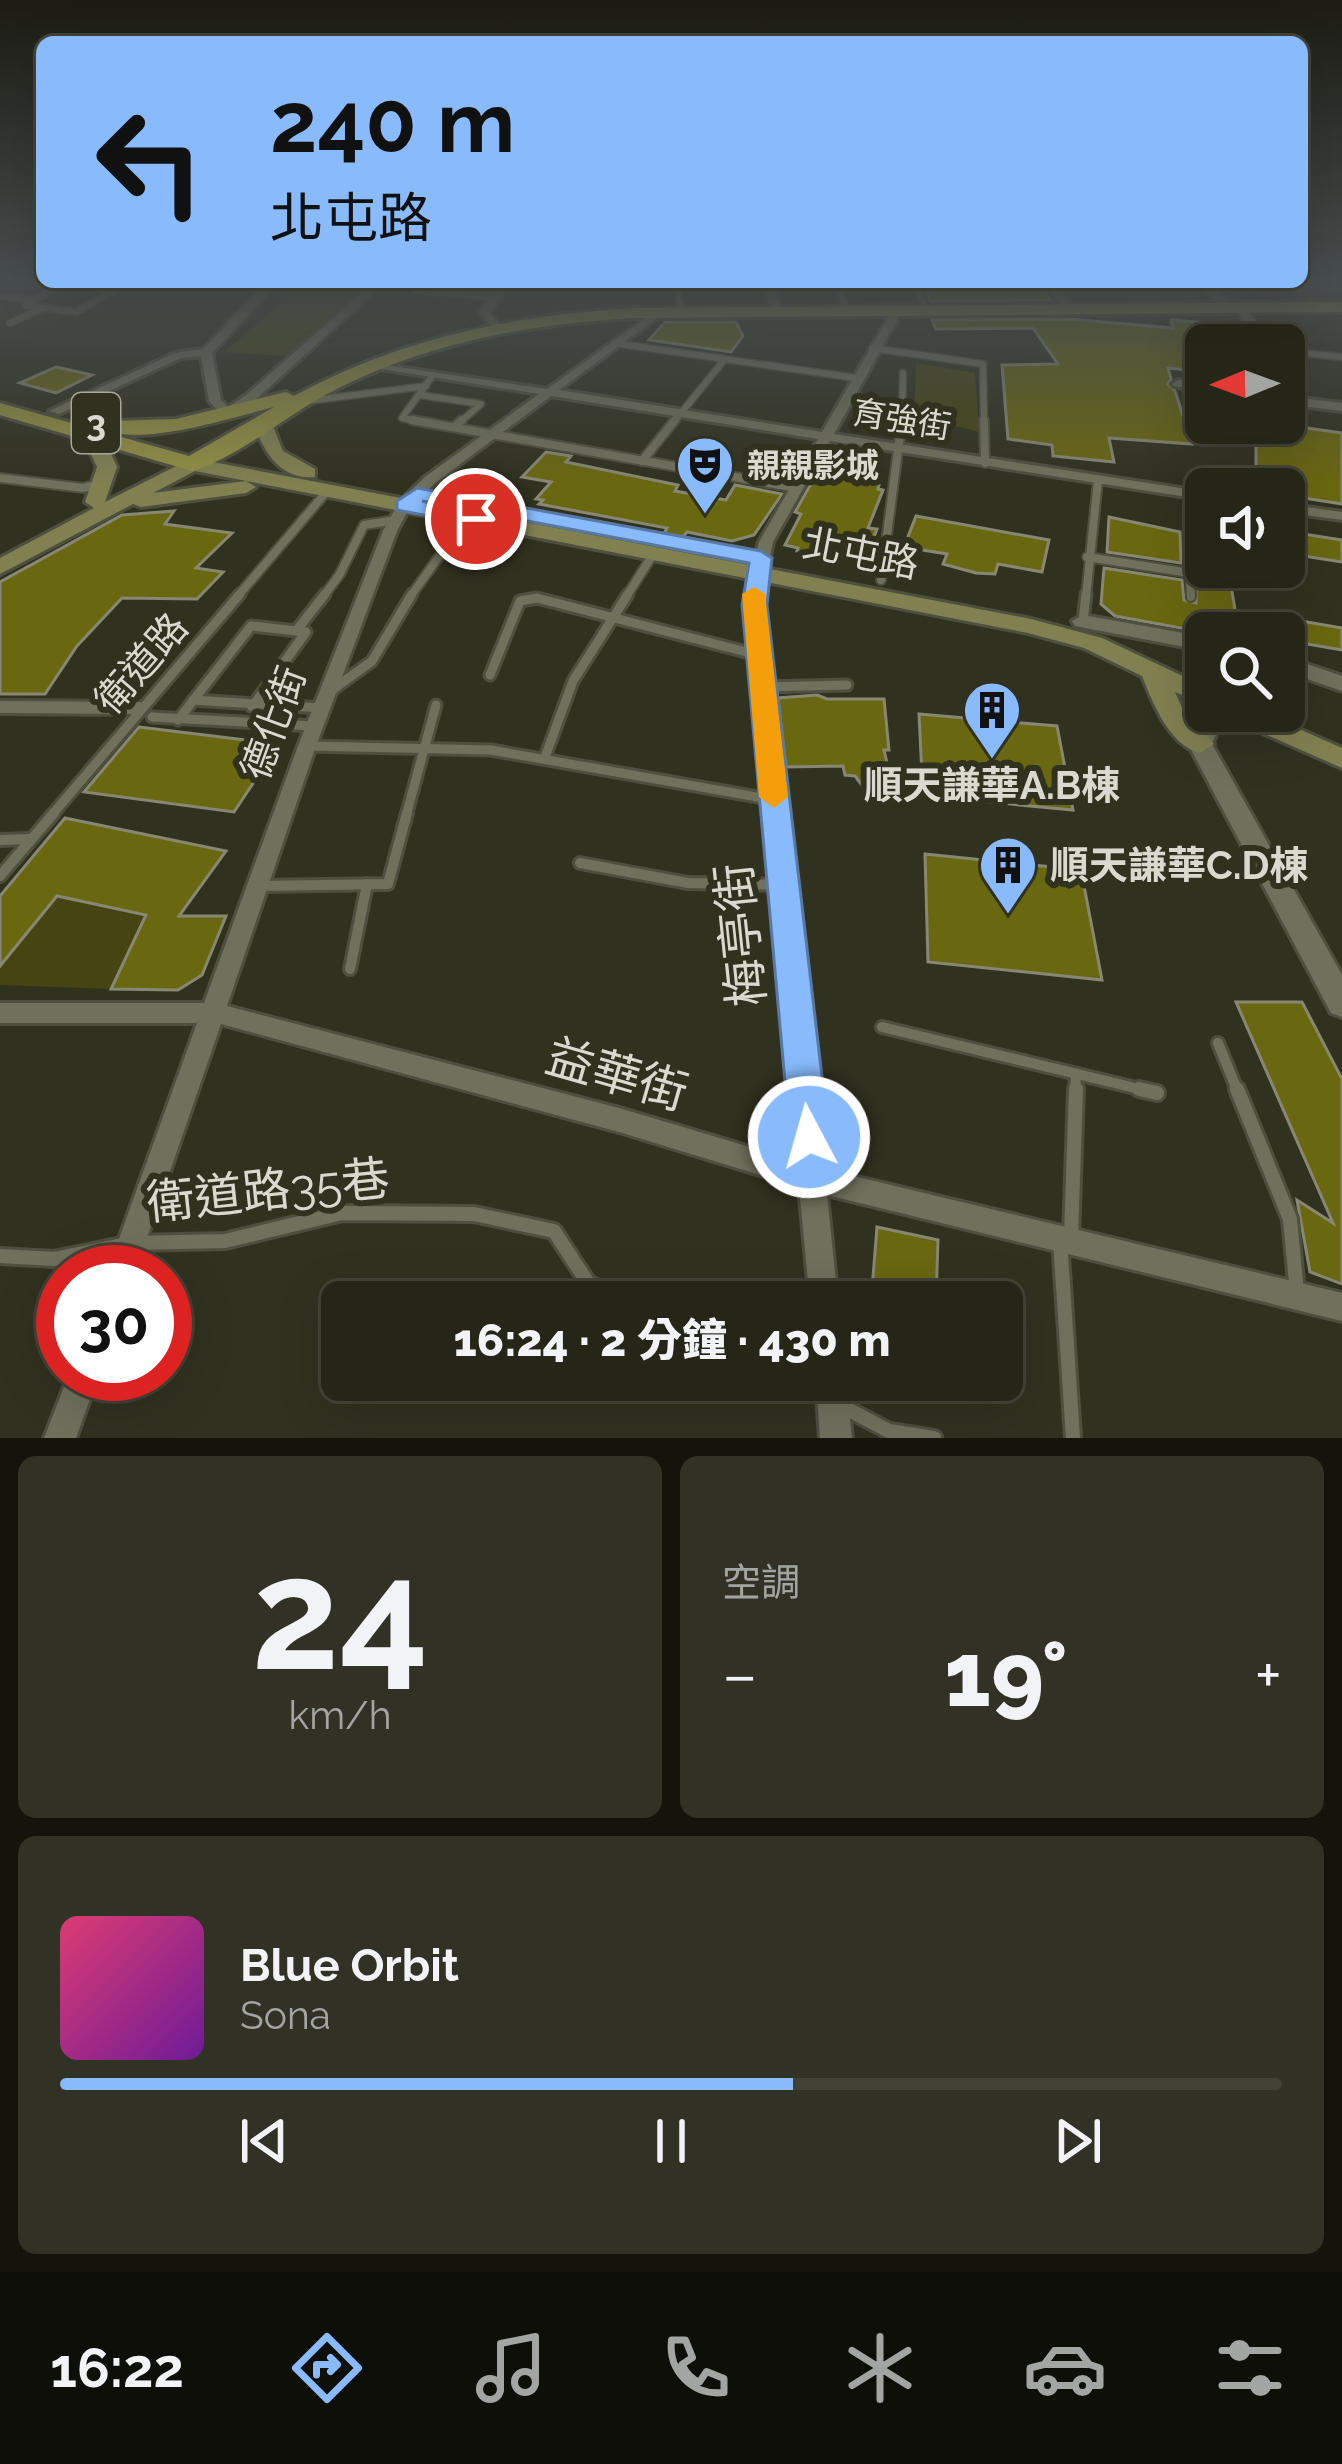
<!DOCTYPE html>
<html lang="zh-TW">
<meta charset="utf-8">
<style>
body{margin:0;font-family:Raleway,"Noto Sans TC",sans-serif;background:#313125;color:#f1f3f6;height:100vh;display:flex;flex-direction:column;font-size:45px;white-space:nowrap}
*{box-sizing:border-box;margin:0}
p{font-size:39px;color:#a3a5a2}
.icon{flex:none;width:66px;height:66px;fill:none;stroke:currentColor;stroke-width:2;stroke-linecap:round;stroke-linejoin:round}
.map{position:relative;height:1438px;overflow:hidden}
.side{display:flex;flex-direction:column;gap:18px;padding:18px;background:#14140d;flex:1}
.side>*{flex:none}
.hud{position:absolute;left:36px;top:36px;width:1272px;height:252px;border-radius:18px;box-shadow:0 12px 48px #0002,0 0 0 3px #424237;background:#88bafc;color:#111;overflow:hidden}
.needle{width:78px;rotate:269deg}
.fabs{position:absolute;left:1185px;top:324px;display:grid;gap:24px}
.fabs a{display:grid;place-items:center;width:120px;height:120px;border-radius:18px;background:#252518;box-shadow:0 12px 48px #0002,0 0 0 3px #424237;font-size:60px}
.speed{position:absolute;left:36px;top:1245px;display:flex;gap:24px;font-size:60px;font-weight:700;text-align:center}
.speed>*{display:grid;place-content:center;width:156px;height:156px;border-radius:50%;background:#252518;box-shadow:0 12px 48px #0002,0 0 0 3px #424237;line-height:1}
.speed .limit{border:18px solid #d22;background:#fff;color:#111}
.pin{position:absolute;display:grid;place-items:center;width:102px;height:102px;color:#fff;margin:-51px;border:6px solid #fff;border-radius:50%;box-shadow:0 3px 12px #0007}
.me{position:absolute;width:132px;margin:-66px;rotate:354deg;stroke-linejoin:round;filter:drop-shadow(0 0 9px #0008)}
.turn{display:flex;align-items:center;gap:42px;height:252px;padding:0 36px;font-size:54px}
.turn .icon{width:156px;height:156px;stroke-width:2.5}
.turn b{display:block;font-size:84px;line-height:102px}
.big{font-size:90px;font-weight:800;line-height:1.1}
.side .card{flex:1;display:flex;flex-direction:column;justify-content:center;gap:18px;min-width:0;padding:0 42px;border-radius:18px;background:#313125}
.side .dial{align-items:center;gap:0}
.dial b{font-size:156px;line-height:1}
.song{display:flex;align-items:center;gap:36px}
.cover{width:144px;height:144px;border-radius:18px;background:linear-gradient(135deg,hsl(340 70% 55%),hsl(280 70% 35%))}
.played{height:12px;border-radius:6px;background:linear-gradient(90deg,#88bafc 60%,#424237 60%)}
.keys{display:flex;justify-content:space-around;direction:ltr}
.heat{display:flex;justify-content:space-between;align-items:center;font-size:66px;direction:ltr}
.side .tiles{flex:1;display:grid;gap:18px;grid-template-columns:1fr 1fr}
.card:last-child{grid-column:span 2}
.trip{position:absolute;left:321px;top:1281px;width:702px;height:120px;border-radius:18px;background:#252518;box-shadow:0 12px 48px #0002,0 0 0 3px #424237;font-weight:800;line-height:120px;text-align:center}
.tabs{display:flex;height:192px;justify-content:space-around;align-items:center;background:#0f0f0a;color:#a3a5a2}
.tabs .icon{width:84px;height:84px}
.tabs .on{color:#88bafc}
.tabs b{font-size:54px;color:#f1f3f6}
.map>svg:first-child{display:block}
</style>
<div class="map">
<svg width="1342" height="1438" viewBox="0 0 1342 1438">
<rect width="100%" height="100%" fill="#313120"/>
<!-- green -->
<g fill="#464413">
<path d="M305 283H372L288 356 224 352Z"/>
<path d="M916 363 975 373 979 432 914 415Z"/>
<path d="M57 896 146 915 111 989 0 985V966Z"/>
</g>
<!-- building -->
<g fill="#6a6711" stroke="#878773" stroke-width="3">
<path d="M924 283H1029L1041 287 1051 300 930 301Z"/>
<path d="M1069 319 1173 328 1171 320 1219 324 1225 345H1206V372L1168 368 1171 379 1168 384 1175 391 1192 444 1109 438 1114 462 1053 456 1052 445 1008 439 1002 365 1058 364 1033 328 936 329 932 320Z"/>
<path d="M665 322H736L743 336 731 352 649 340Z"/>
<path d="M56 367 92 375 56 393 20 383Z"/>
<path d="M1208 423H1273L1342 433V504L1291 496 1284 489 1244 487 1243 470 1256 472V440L1207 433Z"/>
<path d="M546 452 571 456 566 462 678 485 675 491 726 500 735 485 782 494 754 535 732 541 687 532 676 546 659 543 667 528 539 504 543 500 536 499 551 482 522 477Z"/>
<path d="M816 475 879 485 878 489 883 490 868 528 877 529 865 560 797 551 798 548 785 545 801 514 795 512Z"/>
<path d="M174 511 165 524 232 533 196 568 223 572 197 599 122 598 77 646 45 694H0V582L122 515Z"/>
<path d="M916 516 1049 540 1042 572 998 564 995 574 976 573 943 564 947 554 904 547Z"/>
<path d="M1109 517 1180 532 1181 563 1107 552Z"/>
<path d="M1284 531 1342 540V562L1284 553Z"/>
<path d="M1196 534 1206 536V567H1226L1229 574 1239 633H1208L1115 616 1101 604 1104 568 1182 580 1184 600 1196 603Z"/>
<path d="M1284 618 1342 628V650L1284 640Z"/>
<path d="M817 695 827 699H884L889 750H884L893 788H864L855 776 845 775 843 766 786 767 778 698Z"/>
<path d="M919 714 1057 726 1073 810 923 796Z"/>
<path d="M139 727 279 744 234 812 84 792Z"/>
<path d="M65 818 226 851 179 916H226L202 975 178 990 111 989 146 915 57 896 0 966V896Z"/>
<path d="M925 854 1081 870 1102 980 928 962Z"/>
<path d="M1236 1002H1302L1342 1079V1284L1310 1272 1297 1200 1333 1223Z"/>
<path d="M877 1227 938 1240 936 1302H871Z"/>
</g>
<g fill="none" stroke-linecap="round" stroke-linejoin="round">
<!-- service-far4 casing -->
<g stroke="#4f4f40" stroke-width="9">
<g id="service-far4">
<path d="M66 283 25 305 76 312 127 283"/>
<path d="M678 283 680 307"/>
<path d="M837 283 845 306"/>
<path d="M916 283 924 306"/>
<path d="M415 291 495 297"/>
<path d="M0 296 35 300"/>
<path d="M10 323 39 310"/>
<path d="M614 343 856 378"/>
<path d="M872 348 983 364 984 423"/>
<path d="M1284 351 1342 357"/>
<path d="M420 395 481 404 459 423"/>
<path d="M307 401 426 386"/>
<path d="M429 423 402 418 433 375"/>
<path d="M673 423 724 360"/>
<path d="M902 423 903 373"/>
</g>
</g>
<!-- service-far3 casing -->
<g stroke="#4f4f40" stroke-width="12">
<g id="service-far3">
<path d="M412 420 797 488"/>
<path d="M984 420 985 463"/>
<path d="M454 427 462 420"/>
<path d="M642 461 675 420"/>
<path d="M0 478 83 488 99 484"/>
<path d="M1087 557 1190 573 1188 532"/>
<path d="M1190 573 1191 597"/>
<path d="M881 580 902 420"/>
<path d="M237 597 328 490"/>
<path d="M323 597 340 574 364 525 396 520"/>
<path d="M410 597 438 558 476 519"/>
<path d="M626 597 654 553"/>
<path d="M1086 597 1098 480"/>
</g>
</g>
<!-- service-far2 casing -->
<g stroke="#4f4f40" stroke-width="15">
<g id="service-far2">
<path d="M1083 621 1086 594"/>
<path d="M296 631 325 594"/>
<path d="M490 675 520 601 537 598 758 655"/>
<path d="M763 687 847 685"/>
<path d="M328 693 372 661 412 594"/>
<path d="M193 700 322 708"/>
<path d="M152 717 314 726"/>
<path d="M178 720 251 626 306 632 252 707"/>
<path d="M307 746 491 750 774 800"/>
<path d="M545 757 573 681 628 594"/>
<path d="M51 816 240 594"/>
<path d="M406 816 436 705"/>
</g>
</g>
<!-- service-far1 casing -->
<g stroke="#4f4f40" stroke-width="16">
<g id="service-far1">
<path d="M0 840 29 839"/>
<path d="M580 863 688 883 783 885"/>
<path d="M0 876 54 813"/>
<path d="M260 886 388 884 407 813"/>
<path d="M350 969 367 884"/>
<path d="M882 1027 1152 1092"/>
<path d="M1218 1043 1238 1092"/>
<path d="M1075 1092 1076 1074"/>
</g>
</g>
<!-- service casing -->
<g stroke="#4f4f40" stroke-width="20">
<g id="service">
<path d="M1139 1089 1157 1093"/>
<path d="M1237 1089 1290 1219 1297 1293"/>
<path d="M1071 1237 1076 1089"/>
<path d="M1060 1240 1073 1438"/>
<path d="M0 1256 54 1259 132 1243 225 1241 342 1213 474 1214 554 1231 588 1283 628 1302"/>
<path d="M789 1380 823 1396"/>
<path d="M838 1404 889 1431 934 1438"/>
</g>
</g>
<!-- minor casing -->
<g stroke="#4f4f40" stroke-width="6">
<g id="minor">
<path d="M267 283H278L212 353 221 400 228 407 246 395 373 283H384L254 401 231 416H223L209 401 201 356 181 358 59 414 49 411 175 353 203 349Z"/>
<path d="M500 283H510L490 313 503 329 498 332 480 313Z"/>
<path d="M764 283H774L780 314 771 312Z"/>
<path d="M1044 283H1054L1075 310 1074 312H1066Z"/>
<path d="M1198 283H1209L1228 301V305H1220Z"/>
<path d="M1244 306 1249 309 1264 345H1252L1239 309Z"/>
<path d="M897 308 902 311 834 434 1206 492V500L830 441 773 542 762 594 824 1169 1342 1293V1321L827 1195 838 1302H810L799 1187 619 1132 221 1024 135 1272H107L197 1023H0V1003H204L298 746 383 531 399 502 425 477 539 394 375 368 371 367V363L547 389 657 310 661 311V315L559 390 822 432 892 311ZM551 396 818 439 759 542 746 594 797 1161 619 1108 227 1006 316 746 397 531 410 507 435 483Z"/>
<path d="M1178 380 1206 384V392L1174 386 1172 384Z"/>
<path d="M1284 396 1342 403V411L1284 404Z"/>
<path d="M1284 504 1342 512V520L1284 512Z"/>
<path d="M0 701 140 702 149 708 140 714 0 713Z"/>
<path d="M69 1374H99L76 1438H44Z"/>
<path d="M816 1380H846L852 1438H820Z"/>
</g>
</g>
<!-- tertiary casing -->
<g stroke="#4f4f40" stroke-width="6">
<g id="tertiary">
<path d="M1083 615 1206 637V651L1075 626 1072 621Z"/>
<path d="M1284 656 1342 676V691L1284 671Z"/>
<path d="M1206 706V711H1226L1212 744 1342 975V1017L1331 1013 1188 744Z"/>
</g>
</g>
<!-- secondary casing -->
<g stroke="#4f4f40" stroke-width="6">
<g id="secondary">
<path d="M263 418 272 424 283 451 315 469V477C281 481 263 451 254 424Z"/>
<path d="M93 430 103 436 117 467 105 502 192 458 1031 619 1102 638 1206 687V705L1175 692 1182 708 1214 744 1200 753C1169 745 1153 703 1142 676L1084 648 1028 633 195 471 153 493 246 481 256 487 246 493 141 507 133 504 0 574V558L94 508 85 502 97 467 83 436Z"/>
<path d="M1222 711H1258L1342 748V768L1226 717Z"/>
</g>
</g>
<!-- primary casing -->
<g stroke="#4f4f40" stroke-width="6">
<path id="primary" d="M1342 302V312L634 318C528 324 424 343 329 393 287 415 237 458 192 471L0 415V403L189 456 274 407C236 416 133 450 102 427L112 421 176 419 286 392 294 396C400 338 515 315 634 308Z"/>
</g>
<!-- service-far4 -->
<use href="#service-far4" stroke="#70705d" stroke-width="6"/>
<!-- service-far3 -->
<use href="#service-far3" stroke="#70705d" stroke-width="8"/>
<!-- service-far2 -->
<use href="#service-far2" stroke="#70705d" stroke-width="9"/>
<!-- service-far1 -->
<use href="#service-far1" stroke="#70705d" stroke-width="10"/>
<!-- service -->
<use href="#service" stroke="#70705d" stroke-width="14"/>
<!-- minor -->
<use href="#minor" fill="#70705d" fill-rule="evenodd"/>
<!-- tertiary -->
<use href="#tertiary" fill="#70705d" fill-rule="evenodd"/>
<!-- secondary -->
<use href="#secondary" fill="#818051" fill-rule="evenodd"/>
<!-- primary -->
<use href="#primary" fill="#928f44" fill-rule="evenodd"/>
</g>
<!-- sky -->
<linearGradient id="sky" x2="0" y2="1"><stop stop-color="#1b1b12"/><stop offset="0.58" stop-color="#484e4e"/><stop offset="1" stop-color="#484e4e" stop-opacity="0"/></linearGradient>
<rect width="1342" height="485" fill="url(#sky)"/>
<!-- route -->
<path fill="#88bafc" stroke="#5879a4" stroke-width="3" d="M417 488 761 551 772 558 767 605 829 1137 823 1150 809 1155 795 1150 790 1137 742 605 749 563 422 501 487 519 476 525 397 510V501Z"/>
<!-- slow -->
<path fill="#f59e0b" d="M754 587 765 594 788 797 774 808 759 797 742 594Z"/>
<!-- icons -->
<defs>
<g id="theatre-pin" transform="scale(3)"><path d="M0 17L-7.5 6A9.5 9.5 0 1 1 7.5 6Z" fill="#88bafc" stroke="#313120"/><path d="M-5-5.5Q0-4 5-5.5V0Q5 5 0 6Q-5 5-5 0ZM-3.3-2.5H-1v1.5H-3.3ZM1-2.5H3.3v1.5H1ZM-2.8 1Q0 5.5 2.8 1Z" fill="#111"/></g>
<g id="building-pin" transform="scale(3)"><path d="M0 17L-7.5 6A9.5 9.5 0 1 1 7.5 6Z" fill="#88bafc" stroke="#313120"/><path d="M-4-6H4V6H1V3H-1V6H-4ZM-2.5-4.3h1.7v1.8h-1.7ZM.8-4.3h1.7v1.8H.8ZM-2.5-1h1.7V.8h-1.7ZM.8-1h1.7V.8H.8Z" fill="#111"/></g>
</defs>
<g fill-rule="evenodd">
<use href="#theatre-pin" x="705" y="465"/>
<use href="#building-pin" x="992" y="710"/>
<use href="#building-pin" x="1008" y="865"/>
</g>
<g text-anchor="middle" stroke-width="12" stroke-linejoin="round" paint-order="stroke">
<!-- far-street labels -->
<g font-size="33" fill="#d9d9cf" stroke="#313120">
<text transform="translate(902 419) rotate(9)" y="12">育強街</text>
</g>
<!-- far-poi labels -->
<g font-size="33" font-weight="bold" fill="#d9d9cf" stroke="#313120" text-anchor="start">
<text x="747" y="477">親親影城</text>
</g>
<!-- shield labels -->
<rect fill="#313120" stroke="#a7a79a" stroke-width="3" x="72" y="393" width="48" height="60" rx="9"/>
<g font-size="36" font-weight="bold" fill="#d9d9cf">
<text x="96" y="436">3</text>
</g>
<!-- street labels -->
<g font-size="39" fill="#d9d9cf" stroke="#313120">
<text transform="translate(861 553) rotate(11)" y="14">北屯路</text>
<text transform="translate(141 663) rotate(-49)" y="14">衛道路</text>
<text transform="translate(273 723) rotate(-70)" y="14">德化街</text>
</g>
<!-- poi labels -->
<g font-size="39" font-weight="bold" fill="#d9d9cf" stroke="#313120">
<text x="992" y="799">順天謙華A.B棟</text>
<text x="1050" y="879" text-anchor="start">順天謙華C.D棟</text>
</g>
<!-- near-street labels -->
<g font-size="48" fill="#d9d9cf" stroke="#313120">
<text transform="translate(740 935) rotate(-96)" y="17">梅亭街</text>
<text transform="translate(617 1074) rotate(16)" y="17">益華街</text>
<text transform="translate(268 1190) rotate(-6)" y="17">衛道路35巷</text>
</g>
</g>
</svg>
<div class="fabs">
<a><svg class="needle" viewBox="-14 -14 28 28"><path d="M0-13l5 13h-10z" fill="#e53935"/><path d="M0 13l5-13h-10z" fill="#a3a5a2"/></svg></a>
<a><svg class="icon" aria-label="sound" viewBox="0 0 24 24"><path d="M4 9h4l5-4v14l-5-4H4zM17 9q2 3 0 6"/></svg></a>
<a><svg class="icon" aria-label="search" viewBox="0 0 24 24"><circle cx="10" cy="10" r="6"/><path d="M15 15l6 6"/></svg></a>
</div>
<div class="speed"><div class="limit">30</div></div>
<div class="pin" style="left:476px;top:519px;background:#d93025"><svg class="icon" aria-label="arrive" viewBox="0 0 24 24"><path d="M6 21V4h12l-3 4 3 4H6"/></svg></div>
<svg class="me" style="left:809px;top:1137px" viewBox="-20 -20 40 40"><circle r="17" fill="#88bafc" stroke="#fff" stroke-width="3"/><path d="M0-11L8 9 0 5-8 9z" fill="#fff"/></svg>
<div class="trip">16:24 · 2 分鐘 · 430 m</div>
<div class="hud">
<div class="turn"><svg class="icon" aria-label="left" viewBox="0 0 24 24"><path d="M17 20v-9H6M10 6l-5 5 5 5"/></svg><div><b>240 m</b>北屯路</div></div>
</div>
</div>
<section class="side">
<div class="tiles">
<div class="card dial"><b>24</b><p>km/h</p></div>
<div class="card"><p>空調</p>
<div class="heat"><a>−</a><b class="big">19°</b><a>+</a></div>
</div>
<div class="card">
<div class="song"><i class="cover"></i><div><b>Blue Orbit</b><p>Sona</p></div></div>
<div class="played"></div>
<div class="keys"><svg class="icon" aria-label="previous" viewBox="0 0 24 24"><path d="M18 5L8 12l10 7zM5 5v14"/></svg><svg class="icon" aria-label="pause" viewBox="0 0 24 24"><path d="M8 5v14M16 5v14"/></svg><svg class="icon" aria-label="next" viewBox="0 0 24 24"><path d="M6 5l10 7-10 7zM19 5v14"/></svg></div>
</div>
</div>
</section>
<nav class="tabs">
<b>16:22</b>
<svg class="icon on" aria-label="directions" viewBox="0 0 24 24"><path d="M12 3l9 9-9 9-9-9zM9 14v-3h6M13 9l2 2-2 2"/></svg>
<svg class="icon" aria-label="music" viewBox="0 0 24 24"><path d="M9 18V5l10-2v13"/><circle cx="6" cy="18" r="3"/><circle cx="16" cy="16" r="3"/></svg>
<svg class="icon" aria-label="phone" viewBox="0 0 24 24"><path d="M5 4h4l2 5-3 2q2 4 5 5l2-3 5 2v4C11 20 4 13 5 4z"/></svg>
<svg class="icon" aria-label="climate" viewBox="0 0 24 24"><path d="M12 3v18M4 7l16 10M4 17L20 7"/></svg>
<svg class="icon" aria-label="car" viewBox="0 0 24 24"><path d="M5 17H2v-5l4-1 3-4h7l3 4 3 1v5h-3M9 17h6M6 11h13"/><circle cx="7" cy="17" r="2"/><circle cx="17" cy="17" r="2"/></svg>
<svg class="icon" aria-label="filters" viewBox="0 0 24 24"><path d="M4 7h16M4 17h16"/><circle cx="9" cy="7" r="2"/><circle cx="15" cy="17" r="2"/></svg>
</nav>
